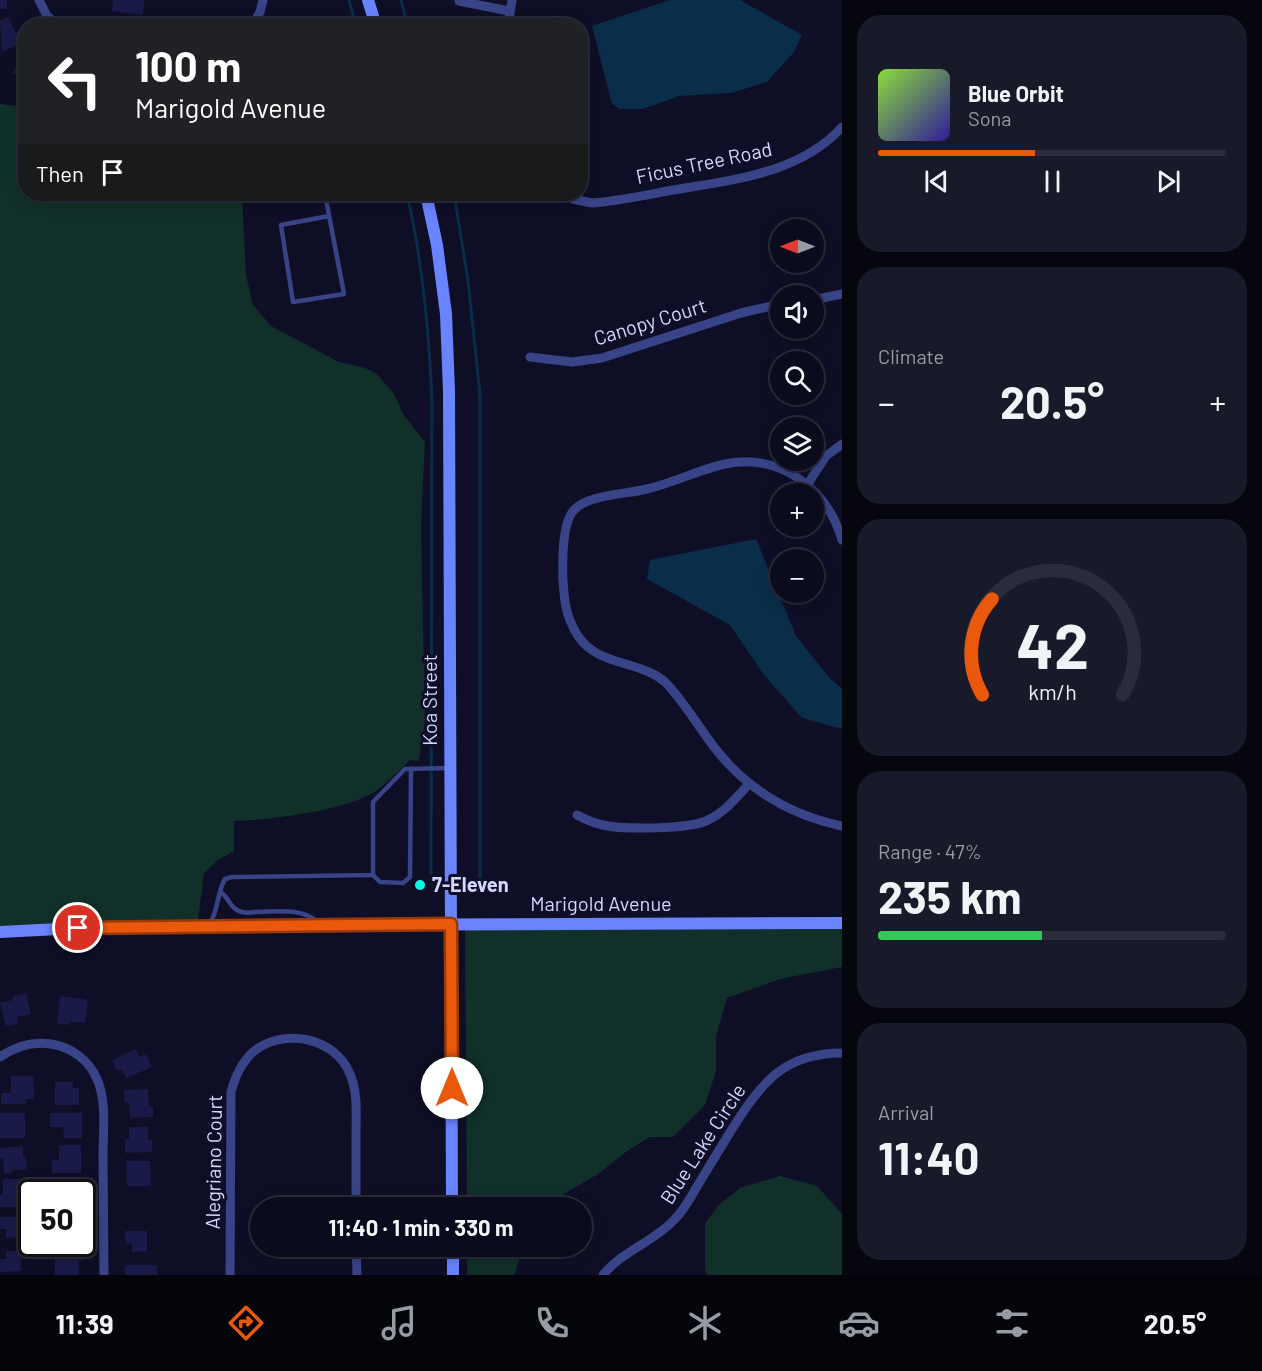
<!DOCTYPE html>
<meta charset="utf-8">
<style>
body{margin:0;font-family:Barlow,sans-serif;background:#181929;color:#f1f3f6;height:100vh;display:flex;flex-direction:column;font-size:22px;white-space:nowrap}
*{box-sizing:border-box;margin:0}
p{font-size:20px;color:#999ba3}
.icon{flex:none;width:33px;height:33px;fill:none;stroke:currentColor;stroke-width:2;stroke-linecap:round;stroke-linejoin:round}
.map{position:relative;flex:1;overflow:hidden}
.side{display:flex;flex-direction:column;gap:15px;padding:15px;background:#06060f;width:420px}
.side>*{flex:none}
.guide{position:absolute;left:18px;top:18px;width:570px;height:183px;border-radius:24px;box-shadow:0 3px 15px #0003,0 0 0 2px #2a2b3b;background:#202124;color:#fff;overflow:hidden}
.needle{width:39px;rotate:270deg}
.controls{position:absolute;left:770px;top:219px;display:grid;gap:12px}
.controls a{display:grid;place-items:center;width:54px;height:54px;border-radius:50%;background:#0a0b1c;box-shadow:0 3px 15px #0003,0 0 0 2px #2a2b3b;font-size:30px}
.speed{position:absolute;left:18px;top:1179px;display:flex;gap:12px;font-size:30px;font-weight:700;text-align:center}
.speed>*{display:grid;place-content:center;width:78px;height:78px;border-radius:50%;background:#0a0b1c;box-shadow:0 3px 15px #0003,0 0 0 2px #2a2b3b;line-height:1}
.speed .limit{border:3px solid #111;border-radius:9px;background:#fff;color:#111}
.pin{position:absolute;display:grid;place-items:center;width:51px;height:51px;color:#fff;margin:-26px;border:3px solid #fff;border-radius:50%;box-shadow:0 2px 6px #0007}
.me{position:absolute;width:66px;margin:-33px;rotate:0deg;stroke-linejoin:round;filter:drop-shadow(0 0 4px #0008)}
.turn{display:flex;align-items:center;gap:21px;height:126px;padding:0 18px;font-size:27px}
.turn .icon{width:78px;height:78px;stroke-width:2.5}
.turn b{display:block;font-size:42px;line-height:51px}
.then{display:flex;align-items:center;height:57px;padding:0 18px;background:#0003;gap:12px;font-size:22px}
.big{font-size:45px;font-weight:700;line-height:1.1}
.side .tile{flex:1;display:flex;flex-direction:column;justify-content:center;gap:9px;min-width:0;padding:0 21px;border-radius:24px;background:#181929}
.side .dial{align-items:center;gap:0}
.dial svg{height:156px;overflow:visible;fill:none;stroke:#2a2b3b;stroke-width:7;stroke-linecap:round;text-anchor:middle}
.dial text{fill:#f1f3f6;stroke:none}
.song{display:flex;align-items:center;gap:18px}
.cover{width:72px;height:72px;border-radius:9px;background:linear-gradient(135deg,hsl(90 70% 55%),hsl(250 70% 35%))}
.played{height:6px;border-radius:3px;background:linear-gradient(90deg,#ea580c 45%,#2a2b3b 45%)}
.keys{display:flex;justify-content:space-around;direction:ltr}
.heat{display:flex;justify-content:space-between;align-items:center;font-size:33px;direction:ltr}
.charge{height:9px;border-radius:4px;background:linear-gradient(90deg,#34c759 47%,#2a2b3b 0)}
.trip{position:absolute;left:250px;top:1197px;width:342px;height:60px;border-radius:30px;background:#0a0b1c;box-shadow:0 3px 15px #0003,0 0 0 2px #2a2b3b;font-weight:700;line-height:60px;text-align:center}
.tab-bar{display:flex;height:96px;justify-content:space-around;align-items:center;background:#04040b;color:#999ba3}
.tab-bar .icon{width:42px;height:42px}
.tab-bar .on{color:#ea580c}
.tab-bar b{font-size:27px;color:#f1f3f6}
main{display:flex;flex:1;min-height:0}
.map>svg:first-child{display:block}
</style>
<main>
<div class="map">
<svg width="842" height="1275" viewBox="0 0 842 1275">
<rect width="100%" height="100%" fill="#0e0f26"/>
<!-- green -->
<g fill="#113029">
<path d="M0 104 25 107 26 194H244L242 197 246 275 253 305 271 326 339 362 365 368 377 374 394 394 403 414 425 442 421 526 425 720 419 761 410 760C398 771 385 786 371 794 340 811 270 820 234 821V851L218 860 204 873 198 921 0 927Z"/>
<path d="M842 929V967L780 979 727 998 716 1036V1071L705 1105 673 1137H650L630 1149 598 1174 550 1202 546 1207H467L465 930Z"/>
<path d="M780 1176 817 1186 842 1214V1275H708L705 1271V1223L719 1205 740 1188Z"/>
<path d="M467 1247V1246L524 1247 514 1275H467Z"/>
</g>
<!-- water -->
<g fill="#0a2d49">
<path d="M670 0H740L802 35 794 52 767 82 731 93 679 96 643 109H620L612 104 592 26Z"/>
<path d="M756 539 796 636 828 676 842 689V729L802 718 764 675 730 625 647 579 650 560Z"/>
</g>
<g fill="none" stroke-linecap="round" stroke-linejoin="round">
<!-- stream -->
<g stroke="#0a2d49" stroke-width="3">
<path d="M349 0 356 26"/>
<path d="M401 0 408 26"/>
<path d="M407 194C423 262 429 331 432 402L431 882"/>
<path d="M454 194 468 280 480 395V890"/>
</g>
</g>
<!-- building -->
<g fill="#1a1a48">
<rect x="0" y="0" width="7" height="9"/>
<path d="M113 0H144L143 15 112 11Z"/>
<path d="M8 17 16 33 19 31 24 42 2 52 0 21Z"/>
<path d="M26 52V81L12 73Z"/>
<path d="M26 993 31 1014 17 1017 18 1024 6 1026 0 1003 13 1000 12 996Z"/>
<path d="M60 996 88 1000 85 1023 69 1021V1025L57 1023Z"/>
<path d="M136 1049 139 1057 146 1054 152 1067 126 1078 122 1069 117 1071 112 1060Z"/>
<path d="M11 1076H33L34 1099H26V1104H1V1093H11Z"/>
<path d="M55 1082H73V1088H79V1105H55Z"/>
<path d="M148 1089 149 1107H153V1117L130 1118 129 1102 125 1103 124 1090Z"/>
<rect x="0" y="1113" width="25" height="25"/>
<path d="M50 1113H82V1138H63L64 1127H50Z"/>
<path d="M129 1127H148V1140H152V1152L125 1153V1139H129Z"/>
<path d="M59 1145H81V1173H52V1160H59Z"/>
<path d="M23 1146V1157H26L27 1169 12 1170V1173H4L3 1158H0V1148Z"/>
<path d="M126 1161H150L151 1186H127Z"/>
<path d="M3 1179H29V1207H0V1195H3Z"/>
<path d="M82 1179V1191L58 1192V1180Z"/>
<path d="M0 1217H21L22 1237 6 1238V1229H0Z"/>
<path d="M125 1231H147V1251L132 1252V1243L126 1244Z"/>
<path d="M55 1249H83V1261H78L79 1275H55Z"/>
<path d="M6 1251H21V1271L0 1272V1259H6Z"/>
<rect x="125" y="1265" width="32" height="10"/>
</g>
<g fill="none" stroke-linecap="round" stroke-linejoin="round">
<!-- service -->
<g stroke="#384487" stroke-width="4.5">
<path d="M325 194 344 294 293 302 281 225 329 216"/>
<path d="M373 875 380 882 403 883 410 877 411 769"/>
<path d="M222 893C228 898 230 906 237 910 242 913 249 913 255 912 276 912 301 907 318 922"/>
<path d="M210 923C219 909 217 892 225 879L232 877 373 875V802L405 769 450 768"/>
</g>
<!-- minor -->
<g stroke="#384487" stroke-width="9">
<path d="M39 0 47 16 59 26"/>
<path d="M459 1 509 11"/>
<path d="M252 26 260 12 263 0"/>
<path d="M508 26 512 0"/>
<path d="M564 194 573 199 592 203C619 201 646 195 673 190 731 180 800 174 842 127"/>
<path d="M813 300 842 294"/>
<path d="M530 357 572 362 602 358 741 313 780 304"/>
<path d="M807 485 826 456 842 444"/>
<path d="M842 540C827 488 780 453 725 464 698 470 673 483 647 489 627 494 587 495 574 510 559 526 562 586 566 607 568 617 573 628 578 636 599 668 643 659 668 685 685 704 699 727 714 747 747 790 790 815 842 826"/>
<path d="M577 815C586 820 594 823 603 825 624 830 687 829 706 821 724 813 736 798 749 784"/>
<path d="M0 1057C16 1046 32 1041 51 1044 71 1047 89 1060 97 1079 107 1102 103 1131 103 1156 103 1196 104 1235 104 1275"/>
<path d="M356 1246 357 1275"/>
<path d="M230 1275 231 1092C235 1077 241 1063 253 1052 283 1027 335 1037 350 1074 358 1093 356 1114 356 1134 356 1158 356 1183 356 1208"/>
<path d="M603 1275C622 1251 654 1242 675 1219 685 1209 691 1196 698 1185 710 1165 722 1145 734 1126 762 1081 786 1053 842 1053"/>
</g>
<!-- secondary -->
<g stroke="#6a83ff" stroke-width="12">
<path d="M368 0 376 26"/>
<path d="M426 194 437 245 446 314 449 391 452 1208"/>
<path d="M0 932 98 927 322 925 842 923"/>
<path d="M453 1246V1275"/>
</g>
</g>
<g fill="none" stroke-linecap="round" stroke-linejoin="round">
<!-- route casing -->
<g stroke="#983908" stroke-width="15">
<path id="route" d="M78 928 451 924 452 1088"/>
</g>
<!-- route -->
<use href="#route" stroke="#ea580c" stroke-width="10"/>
</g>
<!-- markers -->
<circle fill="#00fee7" stroke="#0e0f26" stroke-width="2" cx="420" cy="885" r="6"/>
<g text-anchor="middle" stroke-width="6" stroke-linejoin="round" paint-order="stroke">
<!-- street labels -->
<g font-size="20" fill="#d3d7ff" stroke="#0e0f26">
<text transform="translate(704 163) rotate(-12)" y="7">Ficus Tree Road</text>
<text transform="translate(650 322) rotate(-17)" y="7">Canopy Court</text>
<text transform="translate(430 700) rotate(-90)" y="7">Koa Street</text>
<text x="601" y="911">Marigold Avenue</text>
<text transform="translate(703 1144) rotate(-57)" y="7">Blue Lake Circle</text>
<text transform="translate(214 1162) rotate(-89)" y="7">Alegriano Court</text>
</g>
<!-- poi labels -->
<g font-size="20" font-weight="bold" fill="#d3d7ff" stroke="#0e0f26" text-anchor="start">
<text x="432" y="892">7-Eleven</text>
</g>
</g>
</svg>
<div class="controls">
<a><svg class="needle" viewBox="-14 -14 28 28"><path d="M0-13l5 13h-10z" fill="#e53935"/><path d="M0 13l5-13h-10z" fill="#999ba3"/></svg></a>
<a><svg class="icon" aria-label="sound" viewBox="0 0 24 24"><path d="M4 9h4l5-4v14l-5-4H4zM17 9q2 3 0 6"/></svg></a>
<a><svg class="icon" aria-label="search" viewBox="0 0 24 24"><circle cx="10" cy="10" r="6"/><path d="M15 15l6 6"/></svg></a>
<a><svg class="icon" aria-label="layers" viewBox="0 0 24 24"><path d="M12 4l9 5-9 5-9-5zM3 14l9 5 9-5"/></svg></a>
<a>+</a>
<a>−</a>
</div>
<div class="speed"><div class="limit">50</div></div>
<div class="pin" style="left:78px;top:928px;background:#d93025"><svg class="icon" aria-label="arrive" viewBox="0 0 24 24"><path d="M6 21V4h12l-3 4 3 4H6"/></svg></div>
<svg class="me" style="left:452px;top:1088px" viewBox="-20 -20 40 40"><circle r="19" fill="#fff"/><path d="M0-13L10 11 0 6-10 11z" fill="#ea580c"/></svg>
<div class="trip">11:40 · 1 min · 330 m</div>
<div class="guide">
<div class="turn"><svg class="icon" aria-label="left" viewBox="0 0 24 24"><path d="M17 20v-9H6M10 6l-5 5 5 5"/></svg><div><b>100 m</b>Marigold Avenue</div></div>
<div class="then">Then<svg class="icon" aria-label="arrive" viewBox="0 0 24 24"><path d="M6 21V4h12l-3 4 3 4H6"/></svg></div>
</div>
</div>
<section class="side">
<div class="tile">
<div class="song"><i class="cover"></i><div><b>Blue Orbit</b><p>Sona</p></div></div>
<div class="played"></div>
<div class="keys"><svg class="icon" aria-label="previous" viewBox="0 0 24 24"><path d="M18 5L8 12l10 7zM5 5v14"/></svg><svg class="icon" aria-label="pause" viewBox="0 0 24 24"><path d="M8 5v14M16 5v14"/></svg><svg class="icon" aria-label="next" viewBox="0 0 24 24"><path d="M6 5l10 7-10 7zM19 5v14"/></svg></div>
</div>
<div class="tile"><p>Climate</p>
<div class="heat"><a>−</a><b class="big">20.5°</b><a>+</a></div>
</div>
<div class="tile dial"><svg viewBox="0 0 100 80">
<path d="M14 69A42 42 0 1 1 86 69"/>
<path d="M14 69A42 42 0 0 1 19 20" stroke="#ea580c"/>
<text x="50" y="56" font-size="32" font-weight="700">42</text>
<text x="50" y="72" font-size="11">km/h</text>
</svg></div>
<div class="tile"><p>Range · 47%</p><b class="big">235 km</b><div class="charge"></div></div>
<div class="tile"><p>Arrival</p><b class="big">11:40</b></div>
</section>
</main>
<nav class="tab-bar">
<b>11:39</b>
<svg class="icon on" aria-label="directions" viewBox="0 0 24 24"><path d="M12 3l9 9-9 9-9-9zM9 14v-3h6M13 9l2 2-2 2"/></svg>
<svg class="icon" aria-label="music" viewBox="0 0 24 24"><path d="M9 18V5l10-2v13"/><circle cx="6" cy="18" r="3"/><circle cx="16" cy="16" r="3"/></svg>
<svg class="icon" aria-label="phone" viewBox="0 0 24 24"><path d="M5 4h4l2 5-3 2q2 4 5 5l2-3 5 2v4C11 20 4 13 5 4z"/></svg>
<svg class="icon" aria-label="climate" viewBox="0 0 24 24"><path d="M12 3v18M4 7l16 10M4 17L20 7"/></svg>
<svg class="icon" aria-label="car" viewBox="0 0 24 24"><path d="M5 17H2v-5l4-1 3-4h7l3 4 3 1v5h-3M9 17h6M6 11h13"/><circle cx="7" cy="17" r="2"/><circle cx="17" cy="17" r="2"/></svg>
<svg class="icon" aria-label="filters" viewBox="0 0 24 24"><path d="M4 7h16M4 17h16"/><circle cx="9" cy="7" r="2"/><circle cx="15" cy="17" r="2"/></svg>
<b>20.5°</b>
</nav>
